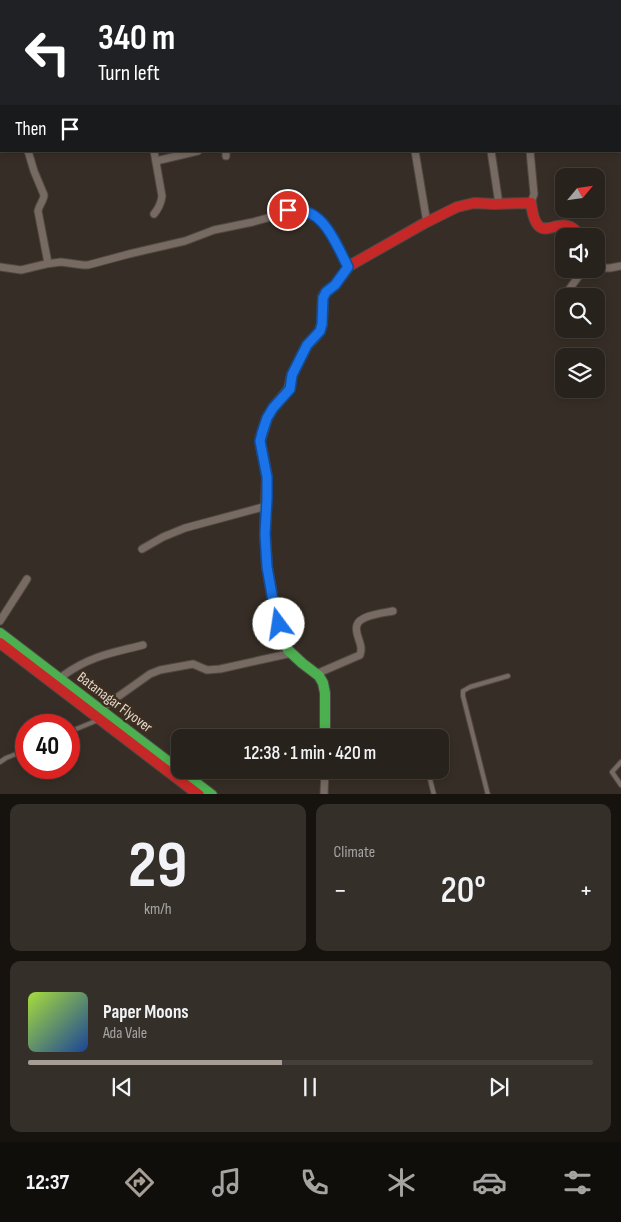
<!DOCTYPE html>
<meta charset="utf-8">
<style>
body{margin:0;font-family:"Sofia Sans Condensed",sans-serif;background:#342f29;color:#f1f3f6;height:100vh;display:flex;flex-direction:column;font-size:19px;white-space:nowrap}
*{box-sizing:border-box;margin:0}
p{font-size:16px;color:#a5a4a3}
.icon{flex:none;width:28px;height:28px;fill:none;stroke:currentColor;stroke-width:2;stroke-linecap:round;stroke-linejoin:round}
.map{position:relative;height:794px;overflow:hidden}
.side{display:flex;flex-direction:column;gap:10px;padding:10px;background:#16130f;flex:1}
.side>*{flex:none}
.guide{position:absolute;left:0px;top:0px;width:621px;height:152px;box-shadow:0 2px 8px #0003,0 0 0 1px #443f3b;background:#202124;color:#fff;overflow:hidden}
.needle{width:32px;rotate:61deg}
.fabs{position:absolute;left:555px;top:168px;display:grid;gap:10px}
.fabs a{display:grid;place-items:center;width:50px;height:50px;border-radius:10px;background:#28221c;box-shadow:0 2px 8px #0003,0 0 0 1px #443f3b;font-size:25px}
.speed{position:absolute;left:15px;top:714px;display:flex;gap:10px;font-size:25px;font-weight:700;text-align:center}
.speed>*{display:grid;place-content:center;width:65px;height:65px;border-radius:50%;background:#28221c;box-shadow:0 2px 8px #0003,0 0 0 1px #443f3b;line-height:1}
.speed .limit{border:8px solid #d22;background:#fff;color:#111}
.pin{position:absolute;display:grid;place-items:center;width:42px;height:42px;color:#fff;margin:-21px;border:2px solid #fff;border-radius:50%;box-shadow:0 1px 5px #0007}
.me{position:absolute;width:55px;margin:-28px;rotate:346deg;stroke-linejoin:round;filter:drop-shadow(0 0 4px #0008)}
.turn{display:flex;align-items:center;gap:18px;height:105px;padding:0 15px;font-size:22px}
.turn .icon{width:65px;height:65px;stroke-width:2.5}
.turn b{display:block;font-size:35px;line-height:42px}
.then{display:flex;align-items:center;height:48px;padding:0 15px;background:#0003;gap:10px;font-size:19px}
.big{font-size:38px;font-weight:600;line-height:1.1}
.side .tile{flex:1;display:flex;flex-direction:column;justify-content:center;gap:8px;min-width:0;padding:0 18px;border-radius:10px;background:#342f29}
.side .dial{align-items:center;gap:0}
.dial b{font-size:65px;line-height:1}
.song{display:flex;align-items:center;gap:15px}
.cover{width:60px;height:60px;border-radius:8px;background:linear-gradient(135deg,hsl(80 70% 55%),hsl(220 70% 35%))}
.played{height:5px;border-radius:2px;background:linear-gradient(90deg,#a69d94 45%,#443f3b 45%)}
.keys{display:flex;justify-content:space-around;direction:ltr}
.heat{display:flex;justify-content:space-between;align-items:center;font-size:28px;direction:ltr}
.side .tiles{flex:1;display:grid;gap:10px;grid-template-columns:1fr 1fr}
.tile:last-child{grid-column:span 2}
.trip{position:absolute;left:171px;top:729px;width:278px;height:50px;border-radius:10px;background:#28221c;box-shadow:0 2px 8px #0003,0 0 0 1px #443f3b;font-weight:600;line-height:50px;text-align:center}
.tab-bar{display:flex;height:80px;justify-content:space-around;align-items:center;background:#100e0b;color:#a5a4a3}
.tab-bar .icon{width:35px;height:35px}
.tab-bar .selected{color:#a69d94}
.tab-bar b{font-size:22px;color:#f1f3f6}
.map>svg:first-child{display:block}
</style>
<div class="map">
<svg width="621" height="795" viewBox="0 0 621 795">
<rect width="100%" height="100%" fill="#362e26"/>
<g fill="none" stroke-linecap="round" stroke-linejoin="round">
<!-- lane casing -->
<g stroke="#504943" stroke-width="6">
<g id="lane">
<path d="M69 732 98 720"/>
<path d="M0 762 6 758 26 750"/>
<path d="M621 762 612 772 621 785"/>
<path d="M429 775 434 795"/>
<path d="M488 795 463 696V691L470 687 508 676"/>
</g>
</g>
<!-- street casing -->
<g stroke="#504943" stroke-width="9">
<g id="street">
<path d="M252 0V1"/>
<path d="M429 0V1"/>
<path d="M19 1V0"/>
<path d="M445 1 448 0"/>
<path d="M28 151 34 171 44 195C44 200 39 205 38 211L48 263"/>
<path d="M415 151 427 223"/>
<path d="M491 151 499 204"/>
<path d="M530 151 534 194 531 203"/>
<path d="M226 156V151"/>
<path d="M156 161 198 151"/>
<path d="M154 214C159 208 161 204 162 196L154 151"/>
<path d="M0 267 21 270 46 264 61 262 83 265H88L129 254 185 241 214 230 253 222 271 217 283 211 297 209 308 211 322 221 328 229 348 267"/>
<path d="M596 268H610L621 266"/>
<path d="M565 295 581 273 586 269"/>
<path d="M142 549 163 537 185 528 267 506"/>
<path d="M0 621 27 579"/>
<path d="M316 674 360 655C362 649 361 646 359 640 358 636 355 630 357 625 360 615 384 613 393 611"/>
<path d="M64 675C90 656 112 653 143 645"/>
<path d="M105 706 150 674 160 670 193 664 207 670 220 669 292 653"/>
<path d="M324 795 325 770"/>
</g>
</g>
<!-- fast casing -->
<g stroke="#504943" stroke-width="12">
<g id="fast">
<path d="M313 339 307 345 292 375 289 389 273 408 267 418 260 441 267 477 265 534 267 567 275 612 288 650 302 663 319 676 323 683 325 693V738"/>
<path d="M0 633 212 795"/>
</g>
</g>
<!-- jam casing -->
<g stroke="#504943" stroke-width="12">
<g id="jam">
<path d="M313 339 320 331 322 324 323 297 326 292 335 285 349 266 423 224 457 207 474 203 494 204 531 203C537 251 557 213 575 230 577 231 578 234 580 236"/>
<path d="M0 643 199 795"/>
</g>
</g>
<!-- lane -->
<use href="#lane" stroke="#776a62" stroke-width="4"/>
<!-- street -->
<use href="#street" stroke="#776a62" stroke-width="7"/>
<!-- fast -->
<use href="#fast" stroke="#4caf50" stroke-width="10"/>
<!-- jam -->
<use href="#jam" stroke="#c62828" stroke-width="10"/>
<!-- rail casing -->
<g stroke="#736a64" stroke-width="4.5">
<g id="rail">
<path d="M339 0 341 1"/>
<path d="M620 146H621"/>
</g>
</g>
<!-- rail -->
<use href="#rail" stroke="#3d2e1f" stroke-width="2.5" stroke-dasharray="8" stroke-linecap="butt"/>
</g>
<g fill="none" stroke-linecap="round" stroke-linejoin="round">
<!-- route casing -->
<g stroke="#114b97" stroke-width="12">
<path id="route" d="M279 624 275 612 267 567 265 534 267 499V477L260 441 262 433 267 418 273 408 290 389 292 375 307 345 320 331 322 324 323 298 326 292 335 285 348 267C335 242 323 205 288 210"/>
</g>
<!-- route -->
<use href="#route" stroke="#1a73e8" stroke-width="9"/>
</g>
<g text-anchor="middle" stroke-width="5" stroke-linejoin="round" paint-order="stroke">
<!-- street labels -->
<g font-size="15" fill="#e3d9d0" stroke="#3d2e1f">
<text transform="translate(115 702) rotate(37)" y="5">Batanagar Flyover</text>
</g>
</g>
</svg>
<div class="fabs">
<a><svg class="needle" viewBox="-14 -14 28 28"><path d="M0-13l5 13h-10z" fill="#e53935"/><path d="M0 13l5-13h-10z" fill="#a5a4a3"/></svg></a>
<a><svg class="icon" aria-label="sound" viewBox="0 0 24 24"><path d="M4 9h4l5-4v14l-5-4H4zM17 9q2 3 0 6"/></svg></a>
<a><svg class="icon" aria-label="search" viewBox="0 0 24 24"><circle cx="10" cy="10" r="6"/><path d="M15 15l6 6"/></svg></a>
<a><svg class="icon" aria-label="layers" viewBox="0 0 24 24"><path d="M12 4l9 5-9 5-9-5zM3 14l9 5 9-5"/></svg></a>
</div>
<div class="speed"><div class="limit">40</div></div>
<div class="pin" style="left:288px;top:210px;background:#d93025"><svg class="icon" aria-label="arrive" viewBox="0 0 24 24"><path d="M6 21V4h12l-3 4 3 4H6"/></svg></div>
<svg class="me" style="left:279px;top:624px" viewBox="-20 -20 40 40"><circle r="19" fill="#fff"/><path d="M0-13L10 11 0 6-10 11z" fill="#1a73e8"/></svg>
<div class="trip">12:38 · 1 min · 420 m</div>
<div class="guide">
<div class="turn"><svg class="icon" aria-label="left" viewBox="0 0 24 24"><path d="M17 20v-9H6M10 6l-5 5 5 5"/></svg><div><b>340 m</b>Turn left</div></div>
<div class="then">Then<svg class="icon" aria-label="arrive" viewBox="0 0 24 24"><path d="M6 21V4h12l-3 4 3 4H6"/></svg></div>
</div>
</div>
<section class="side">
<div class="tiles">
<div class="tile dial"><b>29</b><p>km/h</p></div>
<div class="tile"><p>Climate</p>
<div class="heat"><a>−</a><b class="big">20°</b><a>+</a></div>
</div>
<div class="tile">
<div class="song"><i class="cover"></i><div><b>Paper Moons</b><p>Ada Vale</p></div></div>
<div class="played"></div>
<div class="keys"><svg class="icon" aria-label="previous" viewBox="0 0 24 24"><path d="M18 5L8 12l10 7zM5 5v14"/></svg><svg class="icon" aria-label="pause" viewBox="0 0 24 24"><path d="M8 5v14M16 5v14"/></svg><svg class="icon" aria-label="next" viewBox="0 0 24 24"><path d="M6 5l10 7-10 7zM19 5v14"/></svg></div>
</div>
</div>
</section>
<nav class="tab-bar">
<b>12:37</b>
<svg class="icon selected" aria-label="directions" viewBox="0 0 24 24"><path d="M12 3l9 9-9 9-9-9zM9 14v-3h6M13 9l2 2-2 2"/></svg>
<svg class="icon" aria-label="music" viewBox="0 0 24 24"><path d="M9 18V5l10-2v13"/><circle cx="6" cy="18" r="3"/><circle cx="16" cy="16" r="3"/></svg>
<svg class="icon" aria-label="phone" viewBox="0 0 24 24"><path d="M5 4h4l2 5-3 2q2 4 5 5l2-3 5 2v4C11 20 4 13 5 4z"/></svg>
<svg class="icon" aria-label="climate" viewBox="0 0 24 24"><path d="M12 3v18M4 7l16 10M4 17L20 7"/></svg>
<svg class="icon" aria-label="car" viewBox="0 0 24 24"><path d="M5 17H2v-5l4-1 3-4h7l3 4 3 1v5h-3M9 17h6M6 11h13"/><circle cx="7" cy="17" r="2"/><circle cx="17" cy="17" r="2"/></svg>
<svg class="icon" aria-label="filters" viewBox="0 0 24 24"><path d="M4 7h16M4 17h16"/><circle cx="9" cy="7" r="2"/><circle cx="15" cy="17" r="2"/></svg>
</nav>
